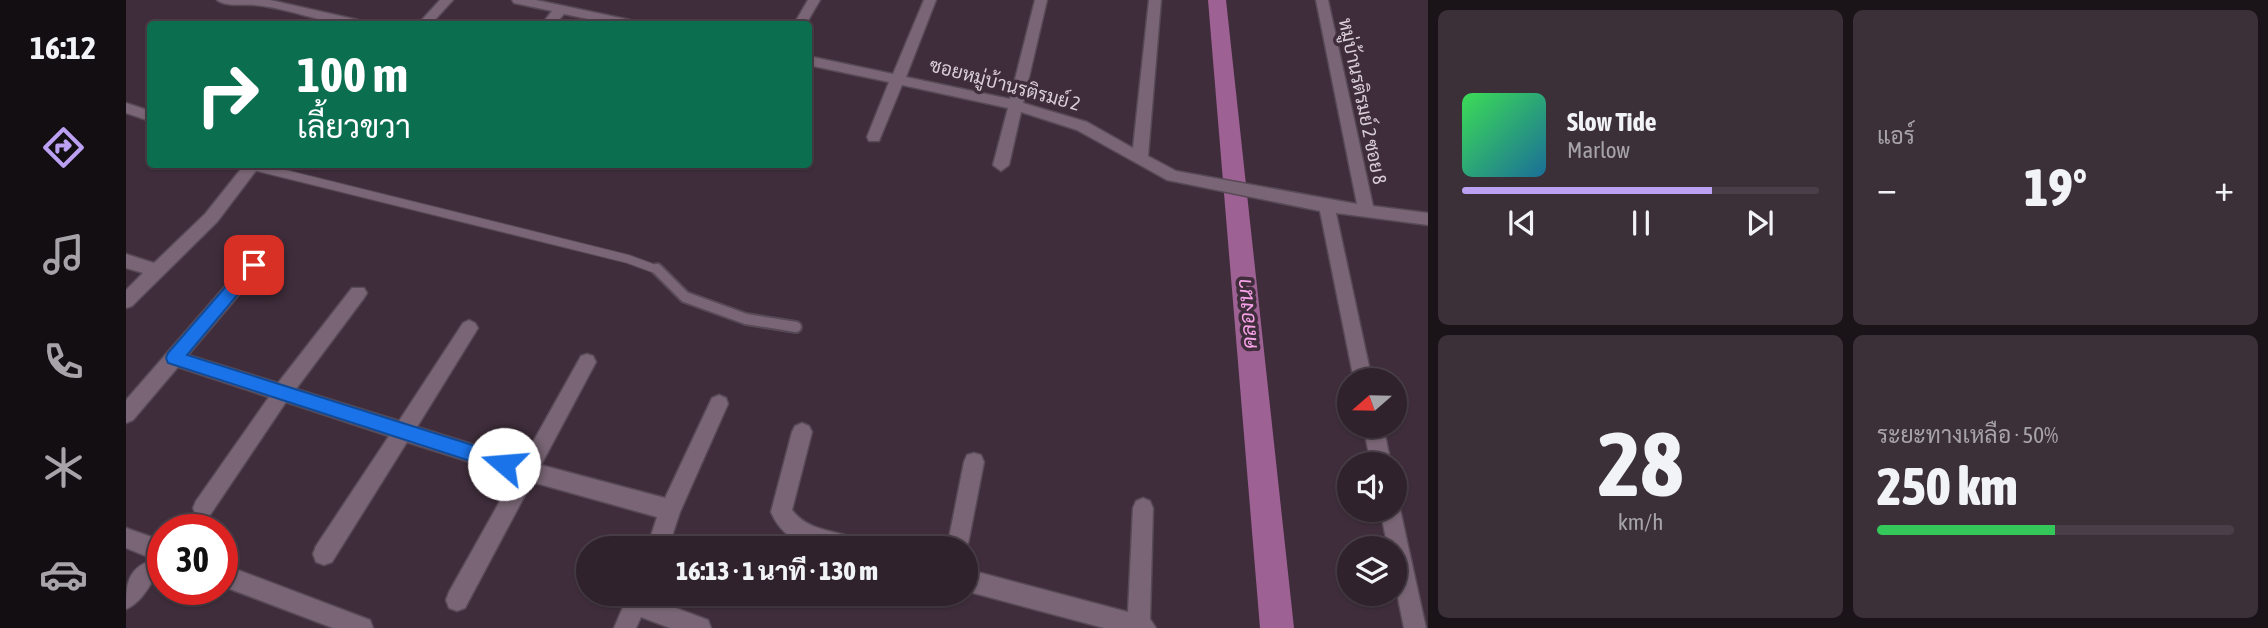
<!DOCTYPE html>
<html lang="th">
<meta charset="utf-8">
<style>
body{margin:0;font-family:"Asap Condensed",Sarabun,sans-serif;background:#3b2f38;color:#f1f3f6;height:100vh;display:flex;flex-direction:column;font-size:26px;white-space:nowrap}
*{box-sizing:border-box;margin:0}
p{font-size:23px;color:#a7a4a9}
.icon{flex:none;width:38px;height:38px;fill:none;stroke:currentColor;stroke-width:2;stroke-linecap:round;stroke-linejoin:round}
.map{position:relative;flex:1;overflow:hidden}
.side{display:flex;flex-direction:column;gap:10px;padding:10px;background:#1a1318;width:840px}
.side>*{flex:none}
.banner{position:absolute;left:21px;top:21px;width:665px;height:147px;border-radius:7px;box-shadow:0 2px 5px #0004,0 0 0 2px #4a3f48;background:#0b6e4f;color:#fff;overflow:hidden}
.needle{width:46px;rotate:250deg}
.controls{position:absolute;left:1211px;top:368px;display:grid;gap:14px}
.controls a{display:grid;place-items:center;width:70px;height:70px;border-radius:50%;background:#2f222c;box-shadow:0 2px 5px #0004,0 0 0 2px #4a3f48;font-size:35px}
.speed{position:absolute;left:21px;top:514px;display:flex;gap:14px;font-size:35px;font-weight:700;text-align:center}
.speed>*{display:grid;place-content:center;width:91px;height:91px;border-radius:50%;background:#2f222c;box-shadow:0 2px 5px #0004,0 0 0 2px #4a3f48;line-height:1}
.speed .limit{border:10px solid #d22;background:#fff;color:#111}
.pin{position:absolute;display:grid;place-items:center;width:60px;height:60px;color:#fff;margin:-30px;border-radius:14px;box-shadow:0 4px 10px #0006}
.me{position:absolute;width:77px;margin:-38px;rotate:288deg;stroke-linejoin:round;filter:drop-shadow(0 0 5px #0008)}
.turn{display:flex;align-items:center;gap:24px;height:147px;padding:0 35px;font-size:32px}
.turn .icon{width:91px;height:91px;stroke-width:2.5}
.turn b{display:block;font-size:49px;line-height:60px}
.big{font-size:52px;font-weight:800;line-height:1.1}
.side .tile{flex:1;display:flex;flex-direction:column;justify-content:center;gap:10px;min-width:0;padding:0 24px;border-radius:10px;background:#3b2f38}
.side .dial{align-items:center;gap:0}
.dial b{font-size:91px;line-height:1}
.song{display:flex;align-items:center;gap:21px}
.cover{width:84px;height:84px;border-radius:10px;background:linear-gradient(135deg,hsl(130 70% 55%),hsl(200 70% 35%))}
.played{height:7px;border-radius:4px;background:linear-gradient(90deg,#bca0f2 70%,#4a3f48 70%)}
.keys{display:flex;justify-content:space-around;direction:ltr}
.heat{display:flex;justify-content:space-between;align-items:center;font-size:38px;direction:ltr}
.charge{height:10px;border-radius:5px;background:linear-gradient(90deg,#34c759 50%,#4a3f48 0)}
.side .tiles{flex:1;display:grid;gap:10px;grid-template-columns:repeat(2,1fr)}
.trip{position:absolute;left:450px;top:536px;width:402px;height:70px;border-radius:35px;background:#2f222c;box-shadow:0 2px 5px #0004,0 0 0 2px #4a3f48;font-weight:800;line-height:70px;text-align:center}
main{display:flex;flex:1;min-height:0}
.dock{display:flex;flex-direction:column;width:126px;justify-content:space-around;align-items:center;background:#130e12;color:#a7a4a9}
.dock .icon{width:49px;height:49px}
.dock .current{color:#bca0f2}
.dock b{font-size:32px;color:#f1f3f6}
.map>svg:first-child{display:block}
</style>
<main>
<nav class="dock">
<b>16:12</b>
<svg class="icon current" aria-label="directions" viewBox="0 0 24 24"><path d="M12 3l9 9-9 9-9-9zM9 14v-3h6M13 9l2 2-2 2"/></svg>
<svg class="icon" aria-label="music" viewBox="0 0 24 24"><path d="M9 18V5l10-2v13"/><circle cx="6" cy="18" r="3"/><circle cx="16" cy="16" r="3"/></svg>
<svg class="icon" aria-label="phone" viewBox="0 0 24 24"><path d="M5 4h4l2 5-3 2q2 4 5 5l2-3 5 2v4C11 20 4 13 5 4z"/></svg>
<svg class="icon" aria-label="climate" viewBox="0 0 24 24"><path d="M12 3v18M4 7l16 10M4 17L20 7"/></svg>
<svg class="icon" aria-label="car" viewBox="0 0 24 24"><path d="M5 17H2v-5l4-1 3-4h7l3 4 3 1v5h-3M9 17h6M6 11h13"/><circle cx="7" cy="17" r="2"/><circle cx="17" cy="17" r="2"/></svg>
</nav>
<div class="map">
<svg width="1302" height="628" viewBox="0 0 1302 628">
<rect width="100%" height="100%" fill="#3f2d3b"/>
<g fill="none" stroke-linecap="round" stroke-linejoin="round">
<!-- canal -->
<path fill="#9e6194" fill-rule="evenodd" d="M1082 0H1100L1168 628H1134Z"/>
<!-- lane-far1 casing -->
<g stroke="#574955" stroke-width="10">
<path id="lane-far1" d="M127 166 502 259 532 270"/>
</g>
<!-- lane casing -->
<g stroke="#574955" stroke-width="14">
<path id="lane" d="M531 269 559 297 620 319 670 327"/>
</g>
<!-- street casing -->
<g stroke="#574955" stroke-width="3">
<g id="street">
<path d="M91 0H144L232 20 239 24C201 27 166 8 128 5 117 4 100 7 91 0Z"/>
<path d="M314 0H327L305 24H292Z"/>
<path d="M386 0H410L504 20 511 24H487L438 14 429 24H416L426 11 388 3Z"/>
<path d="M682 0H694L680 24H668Z"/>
<path d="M798 0H810L780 77 884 99 909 0H921L897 103 961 122 1007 148 1023 0H1035L1022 156 1050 171 1231 204 1190 0H1202L1247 206 1302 213V225L1210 213 1246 380H1228L1194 211 1041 180 951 130 895 112 883 165 875 171 867 165 882 108 776 85 753 141H743L741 137 763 82 682 65V56L767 74Z"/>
<path d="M0 103 24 111V121L0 113Z"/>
<path d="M119 164H135L91 222 6 306 0 308V290L17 273 0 268V254L28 263 79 214Z"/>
<path d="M128 258 134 260 136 265 134 270 62 355 152 383 226 288H238L241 293 238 298 170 389 273 421 337 323 343 320 349 323 352 328 349 333 291 427 397 460 455 356 461 354 467 356 470 362 415 465 539 498 586 398 593 395 600 398 602 404 554 512 542 548H521L531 517 406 482 339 608 331 611 323 608 320 600 323 592 388 476 281 442 206 562 198 565 190 562 187 554 190 546 263 436 160 402 84 515 77 518 70 515 67 508 70 501 143 397 52 367 7 420 0 423V400L122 260Z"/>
<path d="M676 423 683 426 686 432 666 510C683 533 713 530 737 541L740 548C704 548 662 553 645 512L666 432 669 426Z"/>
<path d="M1237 425H1257L1265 464H1245Z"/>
<path d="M848 453 855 455 858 462 840 554V548H821L838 462 841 455Z"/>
<path d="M1017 498 1024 501 1027 508 1024 619 1030 628H978L840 591V569L1002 612 1007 508 1010 501Z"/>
<path d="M1269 501 1274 509 1300 628H1278L1269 583V548H1262L1254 509H1269Z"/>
<path d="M0 528 37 541V563L0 548Z"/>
<path d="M19 563 27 566 30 574C24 587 13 604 0 609 0 589 0 572 19 563Z"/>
<path d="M96 564 244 620 247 628H207L96 586Z"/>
<path d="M503 593H525L523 598 582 620 585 628H544L515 617 510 628H488Z"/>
</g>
</g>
<!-- lane-far1 -->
<use href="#lane-far1" stroke="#796575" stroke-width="8"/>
<!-- lane -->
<use href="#lane" stroke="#796575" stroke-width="10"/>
<!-- street -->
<use href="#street" fill="#796575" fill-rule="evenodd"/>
</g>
<!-- route -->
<path fill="#1a73e8" stroke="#114b97" stroke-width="2" d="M128 259 136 265 133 269 61 355 378 455 385 458 387 464 385 470 378 472 42 363 40 358 42 353 123 260Z"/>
<g text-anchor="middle" stroke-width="7" stroke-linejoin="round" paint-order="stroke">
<!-- street labels -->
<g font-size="19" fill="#d9ced7" stroke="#3f2d3b">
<text transform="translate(879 84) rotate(15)" y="7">ซอยหมู่บ้านรติรมย์ 2</text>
<text transform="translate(1237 101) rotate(78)" y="7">หมู่บ้านรติรมย์ 2 ซอย 8</text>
</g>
<!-- water labels -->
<g font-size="21" font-style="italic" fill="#f8a2e8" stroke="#3f2d3b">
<text transform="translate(1121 314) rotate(-95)" y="7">คลองนา</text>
</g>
</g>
</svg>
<div class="controls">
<a><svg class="needle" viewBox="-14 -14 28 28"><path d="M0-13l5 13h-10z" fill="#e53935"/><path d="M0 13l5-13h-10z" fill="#a7a4a9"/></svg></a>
<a><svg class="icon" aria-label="sound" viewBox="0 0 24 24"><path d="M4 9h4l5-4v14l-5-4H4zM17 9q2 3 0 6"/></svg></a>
<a><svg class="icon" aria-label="layers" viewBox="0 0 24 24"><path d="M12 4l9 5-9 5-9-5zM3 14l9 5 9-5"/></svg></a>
</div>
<div class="speed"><div class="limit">30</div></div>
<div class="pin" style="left:128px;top:265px;background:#d93025"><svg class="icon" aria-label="arrive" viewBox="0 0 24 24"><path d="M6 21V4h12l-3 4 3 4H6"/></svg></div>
<svg class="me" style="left:378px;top:464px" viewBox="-20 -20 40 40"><circle r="19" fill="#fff"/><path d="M0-13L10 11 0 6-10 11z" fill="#1a73e8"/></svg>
<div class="trip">16:13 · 1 นาที · 130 m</div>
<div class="banner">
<div class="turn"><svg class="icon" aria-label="right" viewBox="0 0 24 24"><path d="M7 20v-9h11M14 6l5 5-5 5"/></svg><div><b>100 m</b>เลี้ยวขวา</div></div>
</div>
</div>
<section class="side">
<div class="tiles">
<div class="tile">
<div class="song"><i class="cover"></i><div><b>Slow Tide</b><p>Marlow</p></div></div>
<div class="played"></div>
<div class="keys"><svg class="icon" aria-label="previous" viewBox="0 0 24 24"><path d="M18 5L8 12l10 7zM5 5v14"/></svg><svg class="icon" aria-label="pause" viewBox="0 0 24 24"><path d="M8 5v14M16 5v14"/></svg><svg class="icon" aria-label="next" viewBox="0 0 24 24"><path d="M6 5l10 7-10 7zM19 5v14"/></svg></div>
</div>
<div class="tile"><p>แอร์</p>
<div class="heat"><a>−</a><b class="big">19°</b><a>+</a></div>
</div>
<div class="tile dial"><b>28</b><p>km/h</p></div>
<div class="tile"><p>ระยะทางเหลือ · 50%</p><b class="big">250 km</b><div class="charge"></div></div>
</div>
</section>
</main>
